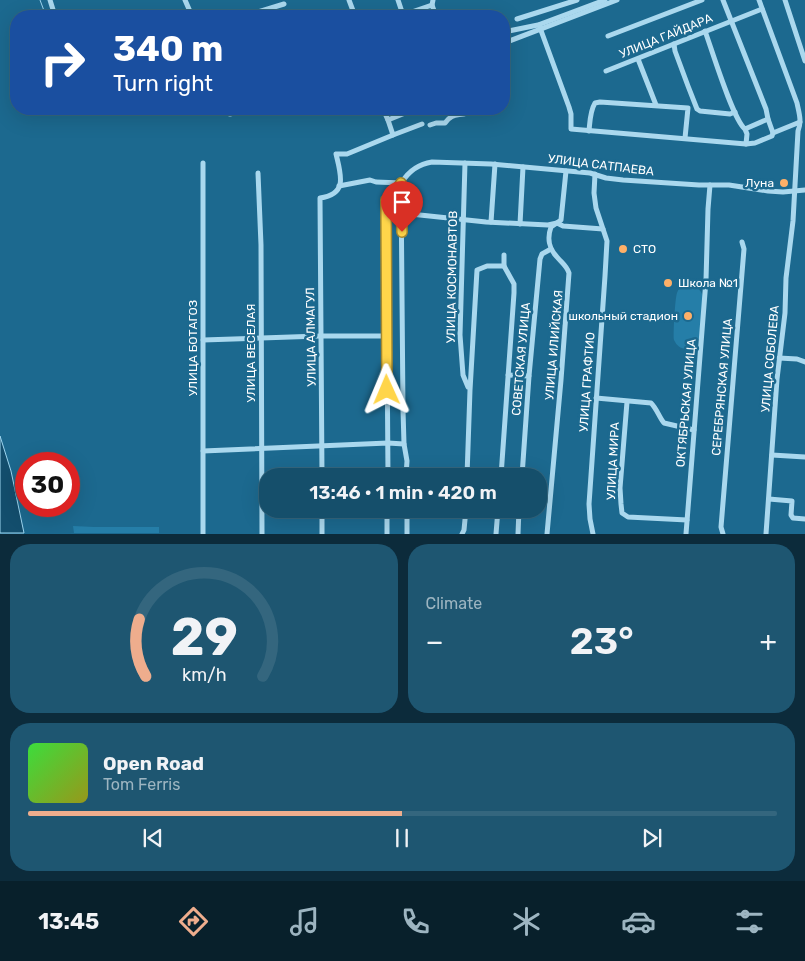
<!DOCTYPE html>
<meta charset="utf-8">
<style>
body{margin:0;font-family:Rubik,sans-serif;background:#1e5671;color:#f1f3f6;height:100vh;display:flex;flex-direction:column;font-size:19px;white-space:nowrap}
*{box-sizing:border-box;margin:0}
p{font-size:16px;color:#9db5c1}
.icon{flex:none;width:28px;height:28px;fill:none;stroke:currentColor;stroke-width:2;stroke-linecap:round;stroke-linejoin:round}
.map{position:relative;height:534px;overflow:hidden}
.details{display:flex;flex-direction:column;gap:10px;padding:10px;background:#0c2b3b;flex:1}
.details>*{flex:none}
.hud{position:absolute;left:10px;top:10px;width:500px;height:105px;border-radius:20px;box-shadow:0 5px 20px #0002,0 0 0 1px #34667e;background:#1a4fa0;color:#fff;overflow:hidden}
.speed{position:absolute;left:15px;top:452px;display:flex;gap:10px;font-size:25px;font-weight:700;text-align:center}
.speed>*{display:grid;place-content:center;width:65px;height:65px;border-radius:50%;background:#154f6b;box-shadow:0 5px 20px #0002,0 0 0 1px #34667e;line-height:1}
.speed .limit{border:8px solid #d22;background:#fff;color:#111}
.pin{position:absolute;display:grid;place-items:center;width:42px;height:42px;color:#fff;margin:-51px -21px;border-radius:50% 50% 50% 0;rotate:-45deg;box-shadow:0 0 5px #0007}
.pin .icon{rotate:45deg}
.me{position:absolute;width:55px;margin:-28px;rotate:359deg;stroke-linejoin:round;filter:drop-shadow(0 0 4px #0008)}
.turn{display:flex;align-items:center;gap:18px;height:105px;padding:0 20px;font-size:22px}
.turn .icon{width:65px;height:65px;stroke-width:2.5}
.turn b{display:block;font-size:35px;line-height:42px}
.big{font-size:38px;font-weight:600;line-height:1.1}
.details .widget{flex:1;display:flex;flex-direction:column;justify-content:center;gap:8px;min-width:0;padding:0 18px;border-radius:20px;background:#1e5671}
.details .dial{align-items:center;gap:0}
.dial svg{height:130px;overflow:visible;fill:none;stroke:#34667e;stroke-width:7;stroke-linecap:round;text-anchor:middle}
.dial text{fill:#f1f3f6;stroke:none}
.song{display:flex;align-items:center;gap:15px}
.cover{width:60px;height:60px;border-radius:8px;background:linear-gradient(135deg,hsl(120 70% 55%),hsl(60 70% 35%))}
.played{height:5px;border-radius:2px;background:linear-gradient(90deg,#eead8d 50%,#34667e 50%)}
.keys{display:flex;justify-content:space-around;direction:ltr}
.heat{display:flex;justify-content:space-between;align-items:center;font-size:28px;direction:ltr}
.details .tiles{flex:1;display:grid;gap:10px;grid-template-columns:1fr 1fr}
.widget:last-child{grid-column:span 2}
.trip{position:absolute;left:259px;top:468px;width:288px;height:50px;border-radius:20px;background:#154f6b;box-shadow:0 5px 20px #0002,0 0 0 1px #34667e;font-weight:600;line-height:50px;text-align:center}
.tab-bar{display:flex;height:80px;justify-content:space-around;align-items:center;background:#08202b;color:#9db5c1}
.tab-bar .icon{width:35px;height:35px}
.tab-bar .current{color:#eead8d}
.tab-bar b{font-size:22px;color:#f1f3f6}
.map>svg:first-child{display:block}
</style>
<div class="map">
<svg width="805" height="534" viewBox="0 0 805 534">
<rect width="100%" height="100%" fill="#1c698f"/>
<!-- green -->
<g fill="#257ea8">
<path d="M685 285C692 284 699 287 702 294 705 301 701 327 700 336 695 348 681 355 674 340 673 336 675 298 677 293 678 289 681 287 685 285Z"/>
<path d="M73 526 94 527H159V533H74Z"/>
</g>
<!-- water -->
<path fill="#134e6d" stroke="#9ed6f0" d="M0 436 11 471 24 533H0Z"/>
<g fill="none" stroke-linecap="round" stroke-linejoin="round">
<!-- stream -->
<g stroke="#9ed6f0" stroke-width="1">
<path d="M40 0 46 16"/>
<path d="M78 109V112"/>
</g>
<!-- minor -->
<g stroke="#aad8ee" stroke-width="5">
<path d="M50 0 55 16"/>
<path d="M185 0 192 16"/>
<path d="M349 0 355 16"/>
<path d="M398 0 403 15"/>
<path d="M433 0 432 5 436 16"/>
<path d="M723 0 766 109 768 119 773 133"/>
<path d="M759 0 797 103C799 113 802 121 798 131L793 221 786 278 785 313 777 379 766 534"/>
<path d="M785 0 805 61"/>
<path d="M245 16 284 4"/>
<path d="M400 16 432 5"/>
<path d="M517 19 577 0"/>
<path d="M539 25 569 107 571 114V129L746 144 747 134 745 129"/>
<path d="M705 31C712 50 733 120 745 129L768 119"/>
<path d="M504 32 538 25 605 0"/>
<path d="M608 36 702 0"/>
<path d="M504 43 617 0"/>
<path d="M674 44 675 51 688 86 697 109 700 111 730 114 735 112"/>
<path d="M638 59 656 105"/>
<path d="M606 71 762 9"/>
<path d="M504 99 506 98"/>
<path d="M87 109 88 111"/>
<path d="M383 109 388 120 393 135 422 124"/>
<path d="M230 114 248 109"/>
<path d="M388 120 410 111"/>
<path d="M430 125 436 123H445C452 113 457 116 467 113 471 112 475 110 479 109"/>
<path d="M589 131C590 121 590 111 595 103L600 102 688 108 685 138"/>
<path d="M746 144 755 143 772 136 773 133 800 122"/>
<path d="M203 163V534"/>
<path d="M465 163 460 335 463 375 468 387"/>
<path d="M258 173 261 245 262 534"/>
<path d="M401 183 403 410 404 444 407 461 406 476"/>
<path d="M339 186 370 180 376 182 401 183"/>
<path d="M401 213 486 222 548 225 557 223 563 226 603 229"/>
<path d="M491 222 495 164"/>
<path d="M520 224 523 167"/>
<path d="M203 340 320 336H386"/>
<path d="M779 358 797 359 805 362"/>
<path d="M508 375 529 376"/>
<path d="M596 398 651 403C657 409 659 417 664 423L694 430"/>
<path d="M627 402 620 488 621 504 622 513 628 517 687 520"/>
<path d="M203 451 388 443 404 444"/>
<path d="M772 455 805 457"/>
<path d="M322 476 320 198C348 194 341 175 336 154H347L393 135"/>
<path d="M388 476 386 200C394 195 396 189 402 182 409 171 419 164 432 162L491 164 590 173 606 178 623 180 699 185H729L768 191 783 192 805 190"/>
<path d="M467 476 470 390 477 270 487 266H504"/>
<path d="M501 476 514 293V284L504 266V255"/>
<path d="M522 476 529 376 540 259 542 254 551 249"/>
<path d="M769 499 792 501 791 515 793 518 805 519"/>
<path d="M407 509V534"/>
<path d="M322 534V509"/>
<path d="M387 534V509"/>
<path d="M462 534 464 530 466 509"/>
<path d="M496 534 498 509"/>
<path d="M518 534 519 509"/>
<path d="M547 534 561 380 569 273C567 266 562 263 557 257 549 249 547 238 551 227L561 220 566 171"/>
<path d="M593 534 590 519 589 504 605 276 607 241 596 208 594 193 595 174"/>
<path d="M686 534 706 280 708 209 710 185"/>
<path d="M723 534 721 527 744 249 742 242"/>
</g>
</g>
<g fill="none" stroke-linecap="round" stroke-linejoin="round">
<!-- route casing -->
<g stroke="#a68a30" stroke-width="12">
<path id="route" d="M387 390 386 200 393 195 401 183 402 232"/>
</g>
<!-- route -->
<use href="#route" stroke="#ffd54a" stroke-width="9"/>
</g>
<!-- markers -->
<g fill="#feb068" stroke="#1c698f" stroke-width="2">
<circle cx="784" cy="183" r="5"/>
<circle cx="623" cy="249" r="5"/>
<circle cx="668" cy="283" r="5"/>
<circle cx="688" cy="316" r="5"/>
</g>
<g text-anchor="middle" stroke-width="5" stroke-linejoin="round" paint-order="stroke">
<!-- street labels -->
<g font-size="12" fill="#fff" stroke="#1c698f">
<text transform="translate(666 36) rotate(-22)" y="4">УЛИЦА ГАЙДАРА</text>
<text transform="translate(601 165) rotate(7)" y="4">УЛИЦА САТПАЕВА</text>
<text transform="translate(452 277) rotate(-89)" y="4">УЛИЦА КОСМОНАВТОВ</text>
<text transform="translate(311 337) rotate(-91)" y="4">УЛИЦА АЛМАГУЛ</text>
<text transform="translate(554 345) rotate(-85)" y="4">УЛИЦА ИЛИЙСКАЯ</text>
<text transform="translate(193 348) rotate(-90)" y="4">УЛИЦА БОТАГОЗ</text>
<text transform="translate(251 353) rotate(-90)" y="4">УЛИЦА ВЕСЕЛАЯ</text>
<text transform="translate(521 359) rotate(-85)" y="4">СОВЕТСКАЯ УЛИЦА</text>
<text transform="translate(770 359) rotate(-85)" y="4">УЛИЦА СОБОЛЕВА</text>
<text transform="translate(587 382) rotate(-86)" y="4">УЛИЦА ГРАФТИО</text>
<text transform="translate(722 387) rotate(-85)" y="4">СЕРЕБРЯНСКАЯ УЛИЦА</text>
<text transform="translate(686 403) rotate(-85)" y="4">ОКТЯБРЬСКАЯ УЛИЦА</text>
<text transform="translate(613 461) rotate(-87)" y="4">УЛИЦА МИРА</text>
</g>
<!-- poi labels -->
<g font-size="12" fill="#fff" stroke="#1c698f" text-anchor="end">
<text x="774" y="187">Луна</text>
<text x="633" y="253" text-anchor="start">СТО</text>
<text x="678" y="287" text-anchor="start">Школа №1</text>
<text x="678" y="320">школьный стадион</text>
</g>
</g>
</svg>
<div class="speed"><div class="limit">30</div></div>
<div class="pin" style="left:402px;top:232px;background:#d93025"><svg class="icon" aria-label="arrive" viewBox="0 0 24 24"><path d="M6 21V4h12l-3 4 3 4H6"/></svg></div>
<svg class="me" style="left:387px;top:390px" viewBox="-20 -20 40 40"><path d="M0-17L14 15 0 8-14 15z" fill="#ffd54a" stroke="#fff" stroke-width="4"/></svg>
<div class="trip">13:46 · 1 min · 420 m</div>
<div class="hud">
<div class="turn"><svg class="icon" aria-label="right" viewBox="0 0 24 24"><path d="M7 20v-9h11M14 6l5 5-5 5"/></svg><div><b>340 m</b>Turn right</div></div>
</div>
</div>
<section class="details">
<div class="tiles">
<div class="widget dial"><svg viewBox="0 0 100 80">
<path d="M14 69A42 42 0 1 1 86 69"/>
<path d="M14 69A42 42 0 0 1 10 34" stroke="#eead8d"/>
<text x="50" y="56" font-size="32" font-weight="700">29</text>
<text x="50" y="72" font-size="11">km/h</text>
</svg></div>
<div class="widget"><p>Climate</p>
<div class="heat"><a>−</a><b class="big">23°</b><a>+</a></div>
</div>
<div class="widget">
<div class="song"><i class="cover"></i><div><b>Open Road</b><p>Tom Ferris</p></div></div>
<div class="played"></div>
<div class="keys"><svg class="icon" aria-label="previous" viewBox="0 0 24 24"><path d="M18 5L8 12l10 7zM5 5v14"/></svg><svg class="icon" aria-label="pause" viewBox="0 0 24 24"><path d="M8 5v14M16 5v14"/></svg><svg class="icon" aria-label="next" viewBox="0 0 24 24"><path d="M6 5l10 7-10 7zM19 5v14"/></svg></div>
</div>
</div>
</section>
<nav class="tab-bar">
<b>13:45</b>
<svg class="icon current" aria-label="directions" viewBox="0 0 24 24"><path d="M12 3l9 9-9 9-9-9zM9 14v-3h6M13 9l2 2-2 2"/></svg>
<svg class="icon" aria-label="music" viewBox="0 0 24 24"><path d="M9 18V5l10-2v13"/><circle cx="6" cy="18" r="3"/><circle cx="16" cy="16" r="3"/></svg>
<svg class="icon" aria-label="phone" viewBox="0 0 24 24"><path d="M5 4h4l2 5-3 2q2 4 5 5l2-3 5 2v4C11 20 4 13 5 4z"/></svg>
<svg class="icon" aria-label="climate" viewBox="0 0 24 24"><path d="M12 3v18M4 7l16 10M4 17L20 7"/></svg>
<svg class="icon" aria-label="car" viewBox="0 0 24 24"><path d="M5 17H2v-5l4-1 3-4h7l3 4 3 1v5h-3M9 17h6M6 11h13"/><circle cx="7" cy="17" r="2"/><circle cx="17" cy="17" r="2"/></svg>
<svg class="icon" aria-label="filters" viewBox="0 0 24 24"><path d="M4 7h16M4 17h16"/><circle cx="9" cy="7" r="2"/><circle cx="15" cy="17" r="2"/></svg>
</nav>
